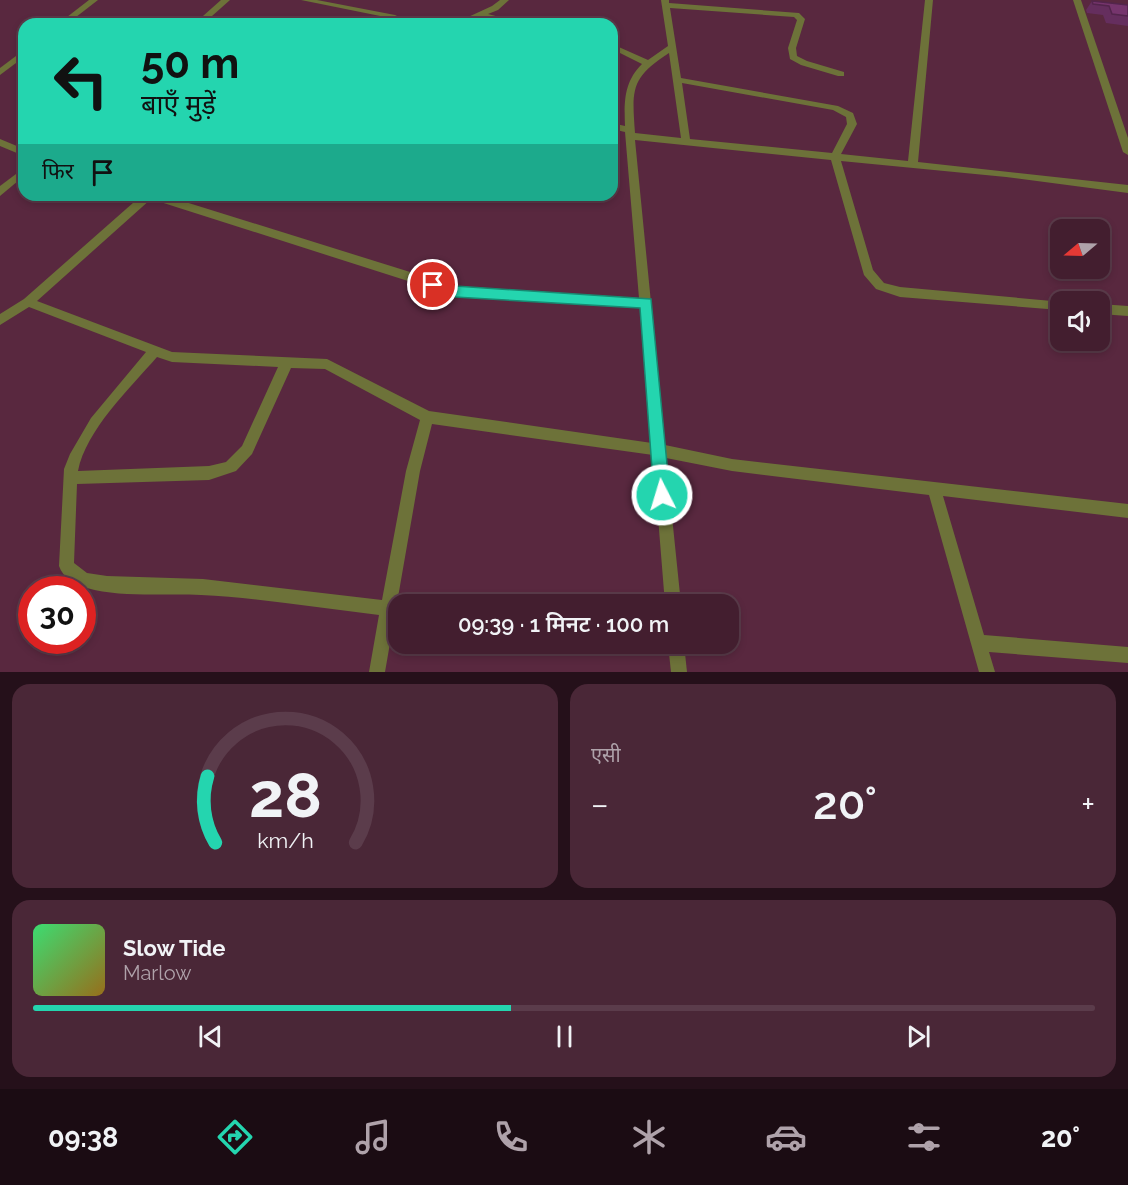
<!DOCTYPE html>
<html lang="hi">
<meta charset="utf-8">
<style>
body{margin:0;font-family:Raleway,"Noto Sans Devanagari",sans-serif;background:#4a2737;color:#f1f3f6;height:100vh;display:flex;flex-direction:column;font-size:22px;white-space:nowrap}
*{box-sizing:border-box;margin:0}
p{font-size:20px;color:#afa2aa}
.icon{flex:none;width:33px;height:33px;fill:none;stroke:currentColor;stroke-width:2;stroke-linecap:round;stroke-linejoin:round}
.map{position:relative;height:672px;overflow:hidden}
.panel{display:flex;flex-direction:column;gap:12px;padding:12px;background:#25101a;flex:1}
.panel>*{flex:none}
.banner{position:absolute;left:18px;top:18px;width:600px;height:183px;border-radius:18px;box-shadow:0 3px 9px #0003,0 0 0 2px #5b3c4b;background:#24d5af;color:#111;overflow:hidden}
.needle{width:39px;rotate:251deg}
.buttons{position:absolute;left:1050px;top:219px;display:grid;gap:12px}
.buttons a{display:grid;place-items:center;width:60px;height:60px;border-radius:12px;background:#431e2f;box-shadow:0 3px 9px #0003,0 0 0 2px #5b3c4b;font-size:30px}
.speed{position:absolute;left:18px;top:576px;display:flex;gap:12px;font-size:30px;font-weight:700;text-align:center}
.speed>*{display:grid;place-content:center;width:78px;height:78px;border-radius:50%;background:#431e2f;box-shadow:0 3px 9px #0003,0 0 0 2px #5b3c4b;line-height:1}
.speed .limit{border:9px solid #d22;background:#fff;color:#111}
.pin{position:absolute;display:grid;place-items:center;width:51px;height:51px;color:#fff;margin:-26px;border:3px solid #fff;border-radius:50%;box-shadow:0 2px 6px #0007}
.me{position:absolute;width:66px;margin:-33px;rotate:355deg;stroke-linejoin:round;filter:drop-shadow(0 0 4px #0008)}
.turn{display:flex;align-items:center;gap:21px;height:126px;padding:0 24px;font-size:27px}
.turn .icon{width:78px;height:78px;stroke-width:2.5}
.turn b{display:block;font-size:42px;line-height:51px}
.then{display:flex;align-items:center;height:57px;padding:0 24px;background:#0003;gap:12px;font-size:22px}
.big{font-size:45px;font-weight:600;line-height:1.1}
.panel .tile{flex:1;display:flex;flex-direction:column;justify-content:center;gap:9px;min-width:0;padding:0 21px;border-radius:18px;background:#4a2737}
.panel .dial{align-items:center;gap:0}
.dial svg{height:156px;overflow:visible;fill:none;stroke:#5b3c4b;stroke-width:7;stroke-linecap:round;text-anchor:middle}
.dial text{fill:#f1f3f6;stroke:none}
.song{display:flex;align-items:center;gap:18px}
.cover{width:72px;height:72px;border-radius:9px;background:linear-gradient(135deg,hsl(140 70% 55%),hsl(40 70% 35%))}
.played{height:6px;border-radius:3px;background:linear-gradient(90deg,#24d5af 45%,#5b3c4b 45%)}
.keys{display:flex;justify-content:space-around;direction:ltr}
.heat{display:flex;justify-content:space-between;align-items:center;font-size:33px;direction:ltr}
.panel .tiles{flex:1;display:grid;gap:12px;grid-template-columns:1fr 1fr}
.tile:last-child{grid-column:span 2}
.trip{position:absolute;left:388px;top:594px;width:351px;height:60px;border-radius:18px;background:#431e2f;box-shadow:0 3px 9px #0003,0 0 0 2px #5b3c4b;font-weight:600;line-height:60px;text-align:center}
.menu{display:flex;height:96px;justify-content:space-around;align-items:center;background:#1b0c13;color:#afa2aa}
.menu .icon{width:42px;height:42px}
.menu .on{color:#24d5af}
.menu b{font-size:27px;color:#f1f3f6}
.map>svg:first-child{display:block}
</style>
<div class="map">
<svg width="1128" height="672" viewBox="0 0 1128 672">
<rect width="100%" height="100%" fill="#59283f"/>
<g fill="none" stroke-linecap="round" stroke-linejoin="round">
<!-- lane -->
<path fill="#6d7239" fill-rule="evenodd" d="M301 0H317L395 15 399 17 395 19Z"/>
<!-- street -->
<g fill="#6d7239" fill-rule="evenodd">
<path d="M89 0H98L67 24H58Z"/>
<path d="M221 0H230L203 24H194Z"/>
<path d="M500 0H509L498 10 488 14 526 24H512L481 17 464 24H453L492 6Z"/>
<path d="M661 0H669V3L799 13 805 19 796 48 797 56 807 61 844 72V76H838L801 65 790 59 788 48 797 20 794 17 670 8 681 78 838 106 853 113 857 124 841 154 908 161 925 0H933L918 162 1128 185V193L1006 177 841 161 873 270 884 283 900 287 1063 302H1060V310L900 297 876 289 864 275 831 160 635 140 665 445 732 459 1128 504V518L943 496 984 635 1128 647V663L989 652 995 672H979L929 495 732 471 666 458 681 604H665L653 455 432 424 420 471 385 672H369L379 615C320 608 261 598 201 595 165 593 121 598 87 588 75 584 63 578 59 566L64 469 70 454 91 418 146 352 29 307 0 325V314L24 299 142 195H163L455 286 639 298 625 132 612 129V123L625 126C624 101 624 82 642 64L612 49V44L648 60 668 46ZM669 53 681 138 635 133C632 90 630 78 669 53ZM682 83 833 110 846 117 847 124 832 153 690 139ZM151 199 455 296 640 307 652 443 429 411 327 359 172 352 37 301ZM157 357 172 362 278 367 242 446 226 462 209 466 78 471C86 430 130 388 157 357ZM291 368 325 369 420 420 406 471 382 600 203 579 107 576 87 573 74 563 77 484 209 480 236 471 252 454Z"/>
<path d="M1073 0H1081L1128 138V155L1123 152Z"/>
<path d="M24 50V57L0 75V68Z"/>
<path d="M0 139 24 149V156L0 146Z"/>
<path d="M24 168V176L0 196V186Z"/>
<path d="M1100 304 1128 306V316L1100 314Z"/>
<path d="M668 644H684L687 672H671Z"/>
</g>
</g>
<!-- wall -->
<path fill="#652e5e" d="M1092 1 1128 5V26L1106 23 1103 15 1087 13 1086 10Z"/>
<!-- building -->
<path fill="#76356d" stroke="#53254c" stroke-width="1.5" d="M1092 1 1128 5V16L1112 14 1109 6 1093 4Z"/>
<!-- route -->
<path fill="#24d5af" stroke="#178a72" stroke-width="1.5" d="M433 279 455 286 651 299 670 495 668 500 662 502 656 500 654 495 640 308 455 297 429 288 427 285 429 281Z"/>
</svg>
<div class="buttons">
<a><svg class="needle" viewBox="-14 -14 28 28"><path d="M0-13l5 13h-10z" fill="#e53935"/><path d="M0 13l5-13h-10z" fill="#afa2aa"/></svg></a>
<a><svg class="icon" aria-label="sound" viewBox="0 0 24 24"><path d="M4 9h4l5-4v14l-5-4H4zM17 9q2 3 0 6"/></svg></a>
</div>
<div class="speed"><div class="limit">30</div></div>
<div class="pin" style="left:433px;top:285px;background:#d93025"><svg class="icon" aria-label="arrive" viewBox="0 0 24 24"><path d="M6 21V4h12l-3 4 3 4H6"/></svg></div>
<svg class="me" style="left:662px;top:495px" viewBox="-20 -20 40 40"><circle r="17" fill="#24d5af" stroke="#fff" stroke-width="3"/><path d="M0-11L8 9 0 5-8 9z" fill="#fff"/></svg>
<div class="trip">09:39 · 1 मिनट · 100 m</div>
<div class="banner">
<div class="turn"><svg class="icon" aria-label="left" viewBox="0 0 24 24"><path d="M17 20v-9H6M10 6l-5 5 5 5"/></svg><div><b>50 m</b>बाएँ मुड़ें</div></div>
<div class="then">फिर<svg class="icon" aria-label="arrive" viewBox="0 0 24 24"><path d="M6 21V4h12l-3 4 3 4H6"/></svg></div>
</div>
</div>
<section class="panel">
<div class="tiles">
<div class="tile dial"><svg viewBox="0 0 100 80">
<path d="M14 69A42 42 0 1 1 86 69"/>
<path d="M14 69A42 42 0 0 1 10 35" stroke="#24d5af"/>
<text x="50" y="56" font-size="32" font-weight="700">28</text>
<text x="50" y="72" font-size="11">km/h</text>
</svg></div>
<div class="tile"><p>एसी</p>
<div class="heat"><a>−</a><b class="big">20°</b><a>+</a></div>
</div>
<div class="tile">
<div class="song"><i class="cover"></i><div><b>Slow Tide</b><p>Marlow</p></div></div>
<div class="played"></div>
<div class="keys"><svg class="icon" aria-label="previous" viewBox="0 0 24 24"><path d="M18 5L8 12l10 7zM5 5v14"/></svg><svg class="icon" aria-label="pause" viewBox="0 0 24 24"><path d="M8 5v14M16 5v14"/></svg><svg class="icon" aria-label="next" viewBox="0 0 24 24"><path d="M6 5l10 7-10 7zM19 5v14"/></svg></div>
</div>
</div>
</section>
<nav class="menu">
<b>09:38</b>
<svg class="icon on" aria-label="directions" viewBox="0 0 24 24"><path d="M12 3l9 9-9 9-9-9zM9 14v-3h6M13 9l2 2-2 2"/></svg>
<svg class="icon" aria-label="music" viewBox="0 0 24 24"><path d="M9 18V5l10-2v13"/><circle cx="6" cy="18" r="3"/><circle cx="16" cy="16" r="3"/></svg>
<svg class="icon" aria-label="phone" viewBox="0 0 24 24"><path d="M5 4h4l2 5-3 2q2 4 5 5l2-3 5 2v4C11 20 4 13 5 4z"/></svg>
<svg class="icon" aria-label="climate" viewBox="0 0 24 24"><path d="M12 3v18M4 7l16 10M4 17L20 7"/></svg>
<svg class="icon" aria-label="car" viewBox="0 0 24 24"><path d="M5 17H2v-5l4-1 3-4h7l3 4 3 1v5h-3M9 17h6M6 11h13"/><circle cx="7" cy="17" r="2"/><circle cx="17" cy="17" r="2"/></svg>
<svg class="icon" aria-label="filters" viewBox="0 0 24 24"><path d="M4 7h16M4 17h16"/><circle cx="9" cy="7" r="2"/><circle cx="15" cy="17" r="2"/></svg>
<b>20°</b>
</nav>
